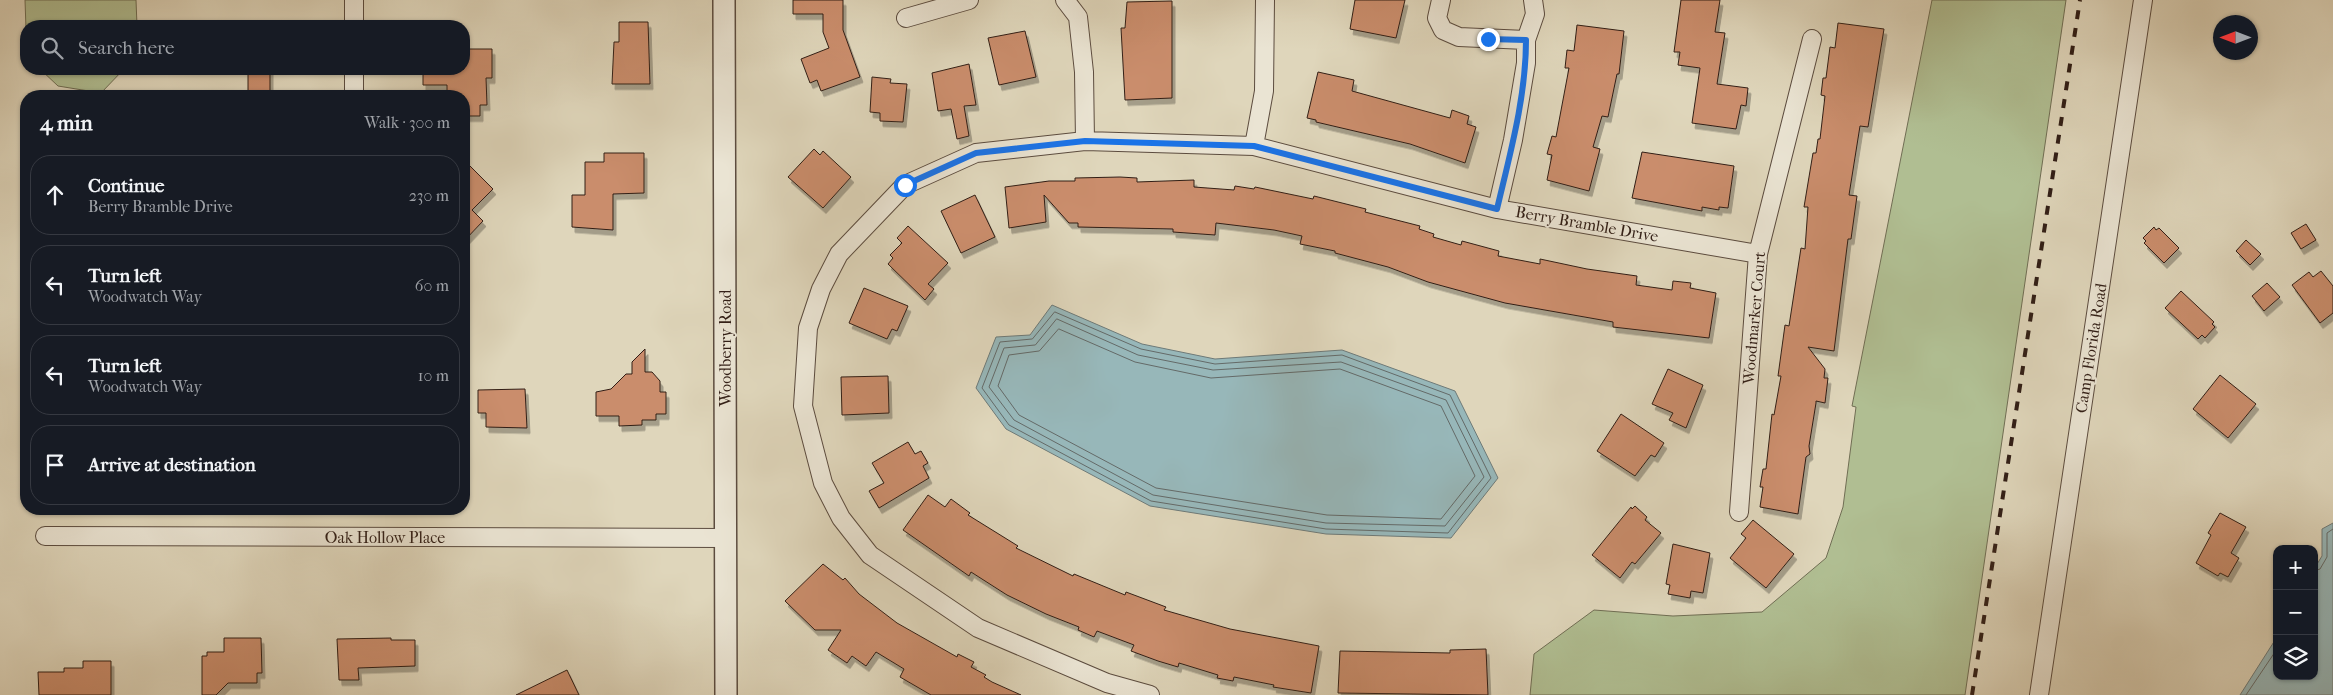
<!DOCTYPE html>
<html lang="en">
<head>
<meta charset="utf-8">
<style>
	:root { --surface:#171b24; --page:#20242c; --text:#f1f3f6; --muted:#9ea1a6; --line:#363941 }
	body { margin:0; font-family:"IM FELL French Canon",serif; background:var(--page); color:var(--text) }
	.controls { position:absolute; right:15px; bottom:15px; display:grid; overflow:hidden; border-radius:10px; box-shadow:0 1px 4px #0004 }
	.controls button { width:45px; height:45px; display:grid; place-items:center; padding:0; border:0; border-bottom:1px solid var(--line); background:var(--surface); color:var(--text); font:25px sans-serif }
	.compass { position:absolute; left:2213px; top:15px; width:45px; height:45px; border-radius:50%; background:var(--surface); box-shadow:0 1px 4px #0004; rotate:270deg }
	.stop { position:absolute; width:15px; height:15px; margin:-11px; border:4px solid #1a73e8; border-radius:50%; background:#fff }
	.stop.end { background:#1a73e8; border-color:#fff; box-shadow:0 1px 5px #0008 }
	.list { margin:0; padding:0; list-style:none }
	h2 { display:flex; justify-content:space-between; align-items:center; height:65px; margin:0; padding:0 20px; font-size:21px }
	h2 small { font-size:16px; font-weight:400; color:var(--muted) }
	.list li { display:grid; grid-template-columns:32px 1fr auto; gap:15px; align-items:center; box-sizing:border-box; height:80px; margin:0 10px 10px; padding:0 10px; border:1px solid var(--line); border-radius:20px }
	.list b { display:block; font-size:19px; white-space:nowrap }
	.list p { margin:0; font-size:16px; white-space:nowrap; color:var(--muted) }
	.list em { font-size:16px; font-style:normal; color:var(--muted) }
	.icon { flex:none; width:28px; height:28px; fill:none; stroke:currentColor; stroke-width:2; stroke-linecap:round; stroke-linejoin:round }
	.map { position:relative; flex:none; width:2333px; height:695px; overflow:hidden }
	.search { position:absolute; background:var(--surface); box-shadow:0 1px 4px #0004; left:20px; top:20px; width:450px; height:55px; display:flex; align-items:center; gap:12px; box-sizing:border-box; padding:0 18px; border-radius:20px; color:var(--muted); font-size:19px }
	.panel { position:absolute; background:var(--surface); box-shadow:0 1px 4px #0004; left:20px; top:90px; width:450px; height:425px; border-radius:20px }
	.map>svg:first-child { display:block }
	.green { fill:#b0be92; stroke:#706e54 }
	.water { fill:#97b7b9; stroke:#6e7a78 }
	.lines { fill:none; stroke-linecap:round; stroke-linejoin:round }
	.shore { stroke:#646a68; stroke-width:1 }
	.building { fill:#ca8d6c; stroke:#311e16; filter:url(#shadow) }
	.minor-casing { stroke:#5c4c3f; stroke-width:20 }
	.tertiary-casing { stroke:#5c4c3f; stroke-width:24 }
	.minor { stroke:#eae4d3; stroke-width:18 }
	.tertiary { stroke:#eae4d3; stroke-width:21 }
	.rail { stroke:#311e16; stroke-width:4; stroke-dasharray:9 9; stroke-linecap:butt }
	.route { stroke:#1a73e8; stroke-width:6 }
	.labels { text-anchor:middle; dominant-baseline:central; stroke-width:4; stroke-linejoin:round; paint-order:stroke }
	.street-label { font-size:16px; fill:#311e16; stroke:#eae4d3 }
</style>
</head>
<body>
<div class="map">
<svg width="2333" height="695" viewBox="0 0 2333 695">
	<defs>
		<filter id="shadow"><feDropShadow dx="3" dy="5.5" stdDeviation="0" flood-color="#0004"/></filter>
	</defs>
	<rect width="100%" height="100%" fill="#dfd6bb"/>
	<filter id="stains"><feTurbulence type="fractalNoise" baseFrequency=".004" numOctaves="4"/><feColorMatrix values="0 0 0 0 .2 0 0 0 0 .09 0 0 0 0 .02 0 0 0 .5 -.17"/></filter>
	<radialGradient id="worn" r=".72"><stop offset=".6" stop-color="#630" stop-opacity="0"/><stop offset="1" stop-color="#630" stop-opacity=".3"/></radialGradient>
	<path class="green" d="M136 0 137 26H26V29L25 0Z
		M1932 0H2066L1965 695H1530L1534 654 1594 610 1673 616 1762 612 1826 558 1843 507 1856 407 1852 406Z
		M40 69H124L101 93 58 86Z"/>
	<path class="water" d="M1052 305 1142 344 1215 359 1342 350 1455 391 1498 478 1451 538 1326 534 1150 506 1006 429 976 388 996 337 1030 335Z
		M2333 523V695H2240L2277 637V676H2314V569L2322 556V529Z"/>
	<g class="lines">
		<path class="shore" d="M1055 312 1141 349 1215 364 1342 355 1450 395 1491 478 1448 533 1326 529 1151 501 1009 425 982 388 1000 342 1032 339Z
			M1057 319 1138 355 1213 370 1341 362 1446 400 1484 477 1445 526 1326 523 1153 495 1014 420 989 387 1004 348 1035 345Z
			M1059 329 1135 362 1211 378 1340 369 1441 406 1475 476 1441 519 1327 515 1156 488 1019 415 998 386 1009 355 1039 351Z
			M2314 571 2320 569 2327 557V533L2333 529
			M2246 695 2277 649"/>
	</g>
	<path class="building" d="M793 0H843V30L860 77 821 91 817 80 810 83 801 59 829 48 823 32V14H793Z
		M1355 0H1405L1396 38 1350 29Z
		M1681 0H1720L1715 32 1725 33 1717 84 1748 88 1746 106 1741 105 1736 129 1692 123 1700 68 1678 65 1680 52H1674Z
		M1172 1V98L1125 100 1121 28H1125L1127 2Z
		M619 22H648L650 84H612L614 42H619Z
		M1838 23 1884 29 1868 127 1860 126 1849 195 1857 196 1851 239H1848L1834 351 1808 347 1825 369 1824 378H1828L1825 403 1816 401V403L1809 446 1810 454 1806 457 1798 514 1760 507 1763 487H1760L1763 469H1766L1772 414 1774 415 1781 376H1778L1785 325 1789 326 1801 248 1805 249 1808 207H1804L1813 153H1816L1818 139H1820L1825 96 1821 95 1823 78H1826L1830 47 1835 48Z
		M1577 25 1624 31 1619 74H1617L1608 117 1602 116 1593 147 1600 149 1589 191 1547 180 1552 155 1547 154 1552 136 1556 137 1569 68H1565L1567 50 1574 51Z
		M1025 31 1036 77 999 85 988 38Z
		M464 49H492V78H486L487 105H480V116H464V96H447V85H423V69H464Z
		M969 64 976 105 964 106 969 136 957 139 951 109 938 111 932 73Z
		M248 69H270V95H248Z
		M1318 72 1354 80 1352 91 1450 118 1452 110 1469 116 1467 124 1476 127 1465 163 1410 144 1316 122V120L1307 118Z
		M872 77 891 79 890 83 907 84 903 122 880 121V113L870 112Z
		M814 149 820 155 823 151 851 177 823 208 788 177Z
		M1642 152 1734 166 1728 208 1719 207V210L1702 207V211L1632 198Z
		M604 153H644V193L613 194V230L572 227V195H585V162H604Z
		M464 160 493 189 472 210 483 221 464 241Z
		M1120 177 1137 178V182L1194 180V187L1234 190 1235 186 1254 189 1255 187 1313 199 1314 196 1366 209 1365 212 1420 226 1419 229 1434 234 1433 237 1461 245 1462 241 1499 251 1498 256 1540 264V259L1587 269 1637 276 1636 285 1672 290 1673 281 1691 283 1690 288 1716 293 1709 338 1613 327V322L1505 303 1428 282 1388 267 1335 253V251L1300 244 1302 236 1274 230 1216 223 1215 235 1173 232V229L1078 227V223H1069L1044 195 1046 222 1009 228 1005 187 1049 181H1075V178Z
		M975 195 995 237 961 253 941 211Z
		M2306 224 2316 240 2301 249 2291 233Z
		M908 226 948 263 928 284 934 289 925 300 888 264 893 258 890 255 902 243 897 238Z
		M2154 227 2156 230 2159 228 2179 248 2164 263 2144 243 2146 241 2143 238Z
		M2246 240 2261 254 2250 265 2236 251Z
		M2321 271 2333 286V313L2320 323 2292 285 2309 272 2313 277Z
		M2267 283 2280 297 2264 311 2252 296Z
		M864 288 908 306 897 331 892 329 887 339 849 323Z
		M2181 291 2214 322 2212 324 2215 327 2205 338 2202 335 2198 339 2165 308Z
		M645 349V372H652L660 381V392H666V414H656V420H642V425L619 426V416H596V392L611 389 626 374H632V362Z
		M1668 369 1703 385 1686 428 1669 420 1673 413 1652 404Z
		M2220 375 2256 404 2228 438 2193 409Z
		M888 376 889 413 842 415 841 377Z
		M525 389 527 428 486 427V413H478V390Z
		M1621 414 1664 443 1655 457 1651 455 1635 476 1597 451Z
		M908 442 915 454 921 451 928 463 923 466 929 478 879 508 869 491 884 483 872 463Z
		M928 495 945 507 951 499 970 513 968 515 1018 546 1016 548 1073 576 1074 574 1125 595 1126 592 1166 607 1164 610 1230 629 1319 646 1311 693 1273 687 1274 685 1234 677 1233 681 1217 678 1218 675 1179 663 1178 667 1158 661 1131 651 1134 645 1097 631 1094 637 1078 630 1079 627 1046 614 1007 595 971 572 969 576 903 530Z
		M1635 506 1647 517 1645 520 1661 533 1635 564 1632 562 1620 578 1592 555 1631 507 1632 509Z
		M2220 513 2246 527 2231 553 2239 558 2228 577 2220 573 2218 576 2196 563 2211 535 2208 533Z
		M1753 520 1794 554 1766 588 1730 558 1746 538 1741 534Z
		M1673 544 1710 553 1703 593 1691 591 1690 598 1668 594 1670 585 1666 584Z
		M823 564 843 580 845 578 859 594 897 623 957 657 958 654 974 662 971 667 986 675 984 677 992 682 1021 695H931L900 677 904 669 876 652 866 666 852 656 847 663 828 650 841 630H815L785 601Z
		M224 638H261L262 673H257V683H228L216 695H202V656H207V652H224Z
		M391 638V640H415V666L358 668 359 680H339L337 639Z
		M1486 649 1488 695 1338 693 1340 651 1450 653V650Z
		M83 661H111V695H39L38 672H64V668H83Z
		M567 670 579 695H516Z"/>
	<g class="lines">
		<g class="minor-casing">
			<path id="minor" d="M354 0V26
				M1065 0 1078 17 1084 72 1085 141
				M1441 0 1437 18 1443 30 1459 37 1526 40
				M906 18 969 0
				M354 69V96
				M1254 146 1264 91 1265 0
				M1497 209 1513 140 1526 63V40L1535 14 1533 0
				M1739 512 1758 254 1812 39
				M45 536 726 538
				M1150 695 1107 683 978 628 870 555 841 518 823 483 803 406 808 328 821 289 839 254 905 185 976 153 1085 141 1254 146 1497 209 1758 254
				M2039 695 2143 0"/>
		</g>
		<g class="tertiary-casing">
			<path id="tertiary" d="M724 0 726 695"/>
		</g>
		<use href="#minor" class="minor"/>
		<use href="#tertiary" class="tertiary"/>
		<path class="rail" d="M1972 695 2080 0"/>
	</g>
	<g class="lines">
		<path class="route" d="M905 185 976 153 1085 141 1254 146 1497 209C1510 154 1526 97 1526 40L1488 39"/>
	</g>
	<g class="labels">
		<g class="street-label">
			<text transform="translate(1587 224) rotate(10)">Berry Bramble Drive</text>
			<text transform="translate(1754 318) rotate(-85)">Woodmarker Court</text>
			<text transform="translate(725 348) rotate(-90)">Woodberry Road</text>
			<text transform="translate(2091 348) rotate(-81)">Camp Florida Road</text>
			<text x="385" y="537">Oak Hollow Place</text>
		</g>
	</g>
	<rect width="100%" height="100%" filter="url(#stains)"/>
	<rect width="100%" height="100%" fill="url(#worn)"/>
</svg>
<div class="controls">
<button>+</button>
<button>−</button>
<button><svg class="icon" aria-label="layers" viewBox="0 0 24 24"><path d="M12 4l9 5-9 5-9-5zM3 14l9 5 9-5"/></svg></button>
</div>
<svg class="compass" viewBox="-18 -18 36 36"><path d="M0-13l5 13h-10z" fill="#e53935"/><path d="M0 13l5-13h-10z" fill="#9ea1a6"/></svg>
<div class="stop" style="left:905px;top:185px"></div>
<div class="stop end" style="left:1488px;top:39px"></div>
<div class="search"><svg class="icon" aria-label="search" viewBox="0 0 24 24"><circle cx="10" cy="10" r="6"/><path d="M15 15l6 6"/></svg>Search here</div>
<section class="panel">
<h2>4 min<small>Walk · 300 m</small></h2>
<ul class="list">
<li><svg class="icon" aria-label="ahead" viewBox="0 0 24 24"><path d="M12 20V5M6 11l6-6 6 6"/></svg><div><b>Continue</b><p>Berry Bramble Drive</p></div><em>230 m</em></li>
<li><svg class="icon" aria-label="left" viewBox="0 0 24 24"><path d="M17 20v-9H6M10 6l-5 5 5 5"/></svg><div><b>Turn left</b><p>Woodwatch Way</p></div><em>60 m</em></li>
<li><svg class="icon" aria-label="left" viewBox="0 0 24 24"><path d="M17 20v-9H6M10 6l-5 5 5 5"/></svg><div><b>Turn left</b><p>Woodwatch Way</p></div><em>10 m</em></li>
<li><svg class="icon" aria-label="arrive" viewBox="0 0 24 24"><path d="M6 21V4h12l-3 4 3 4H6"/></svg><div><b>Arrive at destination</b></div></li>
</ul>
</section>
</div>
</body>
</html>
